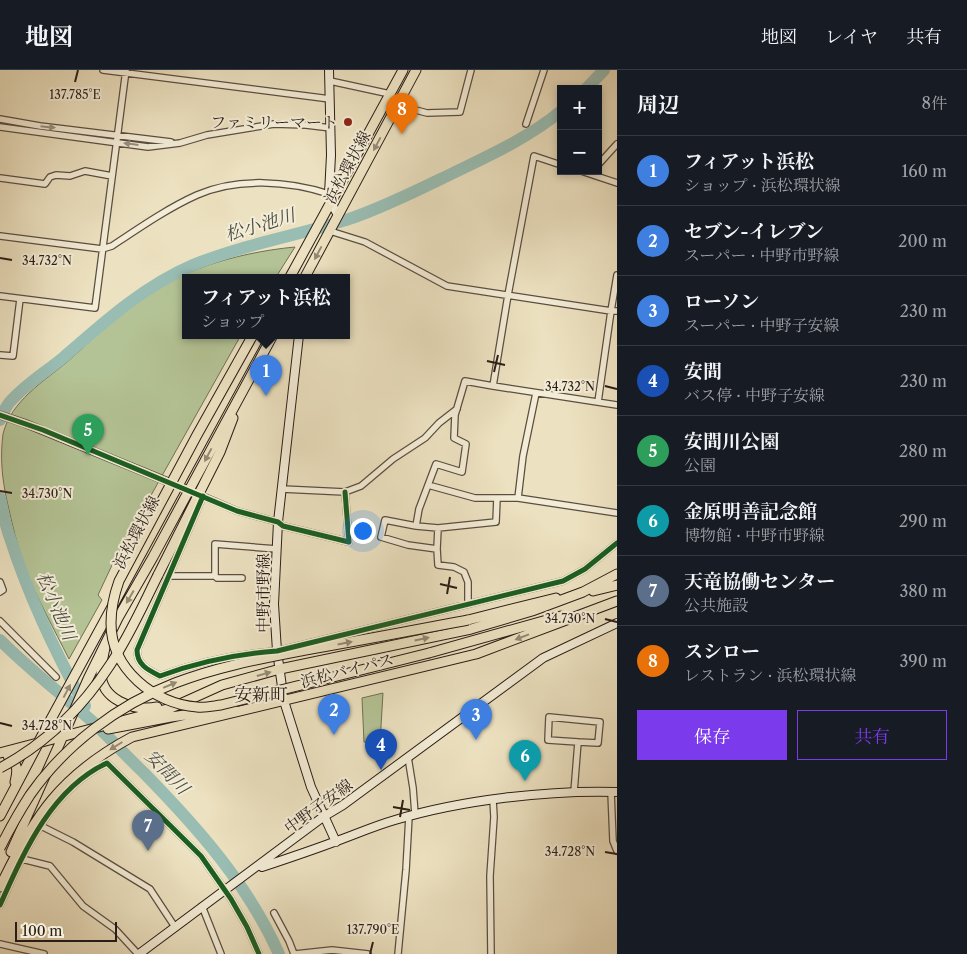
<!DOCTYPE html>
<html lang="ja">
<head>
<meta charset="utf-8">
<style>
	:root { --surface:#171b24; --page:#242831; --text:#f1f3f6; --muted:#9ea1a6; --line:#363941; --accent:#7c3aed }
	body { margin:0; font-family:"Libre Caslon Text","Noto Serif JP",serif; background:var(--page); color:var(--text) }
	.controls { position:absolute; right:15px; top:15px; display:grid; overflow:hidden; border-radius:0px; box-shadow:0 2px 8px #0003 }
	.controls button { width:45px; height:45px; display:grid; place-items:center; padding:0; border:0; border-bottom:1px solid var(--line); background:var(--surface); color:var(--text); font:25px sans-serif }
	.scale { position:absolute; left:15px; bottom:12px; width:102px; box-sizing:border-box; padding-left:5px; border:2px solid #2b1d17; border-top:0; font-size:14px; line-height:18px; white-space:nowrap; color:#2b1d17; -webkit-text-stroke:4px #f3ecd6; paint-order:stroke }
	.you { position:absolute; left:362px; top:460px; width:18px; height:18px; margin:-12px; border:4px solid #fff; border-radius:50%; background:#1a73e8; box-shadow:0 0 0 8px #1a73e833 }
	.badge { display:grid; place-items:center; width:32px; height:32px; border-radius:50%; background:var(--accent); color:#fff; font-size:16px; font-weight:700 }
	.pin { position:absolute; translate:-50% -41px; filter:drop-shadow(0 1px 2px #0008) }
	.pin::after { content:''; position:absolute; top:26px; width:18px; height:15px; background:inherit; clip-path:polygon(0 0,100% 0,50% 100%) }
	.popup { position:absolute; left:182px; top:204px; width:168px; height:65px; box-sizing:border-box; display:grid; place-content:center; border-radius:0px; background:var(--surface); filter:drop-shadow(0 1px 4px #0005); font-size:16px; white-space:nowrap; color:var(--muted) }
	.popup b { font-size:19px; color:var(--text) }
	.popup::after { content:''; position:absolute; left:50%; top:100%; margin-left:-10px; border:10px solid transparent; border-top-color:var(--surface) }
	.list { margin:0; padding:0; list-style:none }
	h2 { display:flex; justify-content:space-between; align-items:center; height:65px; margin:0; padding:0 20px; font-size:21px }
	h2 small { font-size:16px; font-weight:400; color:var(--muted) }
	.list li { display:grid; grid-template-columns:32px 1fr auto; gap:15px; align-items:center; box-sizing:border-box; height:70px; padding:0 20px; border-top:1px solid var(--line) }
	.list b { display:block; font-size:19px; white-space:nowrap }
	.list p { margin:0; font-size:16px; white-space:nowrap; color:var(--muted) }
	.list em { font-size:16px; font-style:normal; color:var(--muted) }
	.actions { display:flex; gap:10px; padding:15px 20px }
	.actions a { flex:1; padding:11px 0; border:1px solid var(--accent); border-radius:0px; text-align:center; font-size:18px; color:var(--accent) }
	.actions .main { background:var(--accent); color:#fff }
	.map { position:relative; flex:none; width:617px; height:884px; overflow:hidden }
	header { display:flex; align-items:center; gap:30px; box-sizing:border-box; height:70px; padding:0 25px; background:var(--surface); border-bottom:1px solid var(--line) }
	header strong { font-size:24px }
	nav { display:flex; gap:28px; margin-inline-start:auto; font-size:18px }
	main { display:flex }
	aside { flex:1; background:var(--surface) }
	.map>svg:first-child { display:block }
	.green { fill:#b4c395; stroke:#707056 }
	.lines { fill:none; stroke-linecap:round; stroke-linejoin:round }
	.river { stroke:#99bdb3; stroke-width:12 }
	.minor-casing { stroke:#5b4e41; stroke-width:8 }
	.tertiary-casing { stroke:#5b4e41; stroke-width:9 }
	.secondary-casing { stroke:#2b1d17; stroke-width:10 }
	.primary-casing { stroke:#2b1d17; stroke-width:11 }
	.trunk-casing { stroke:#2b1d17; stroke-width:11 }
	.minor { stroke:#f3ecd6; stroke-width:5.5 }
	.tertiary { stroke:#f3ecd6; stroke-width:7 }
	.secondary { stroke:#f3ecd6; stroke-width:8 }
	.primary { stroke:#ece1c0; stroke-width:9 }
	.trunk { stroke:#ece1c0; stroke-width:9 }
	.primary-bridge-casing { stroke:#2b1d17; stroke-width:11; stroke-linecap:butt }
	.trunk-bridge-casing { stroke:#2b1d17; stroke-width:11; stroke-linecap:butt }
	.primary-bridge { stroke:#ece1c0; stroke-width:9 }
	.trunk-bridge { stroke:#ece1c0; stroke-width:9 }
	.cycleway-casing { stroke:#f3ecd6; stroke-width:8 }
	.cycleway { stroke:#1b5e20; stroke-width:5 }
	.oneway { fill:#998f80 }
	.oneway2 { fill:#958974 }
	.ticks { fill:none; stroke:#2b1d17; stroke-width:2 }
	.poi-dot { fill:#8f2418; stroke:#f3ecd6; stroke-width:2 }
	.labels { text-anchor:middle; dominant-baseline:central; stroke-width:4; stroke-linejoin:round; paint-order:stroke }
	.poi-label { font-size:16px; fill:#2b1d17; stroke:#f3ecd6; text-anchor:end }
	.street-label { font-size:16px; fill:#2b1d17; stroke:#f3ecd6 }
	.water-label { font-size:18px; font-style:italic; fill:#4c4d46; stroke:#f3ecd6 }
	.neighbourhood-label { font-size:18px; fill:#2b1d17; stroke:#f3ecd6 }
	.ticks-label { font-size:12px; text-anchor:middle; fill:#2b1d17; stroke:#f3ecd6; stroke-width:4; stroke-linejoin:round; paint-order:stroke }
</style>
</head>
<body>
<header>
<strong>地図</strong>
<nav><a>地図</a><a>レイヤ</a><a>共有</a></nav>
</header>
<main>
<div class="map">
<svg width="617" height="884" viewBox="0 0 617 884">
	<rect width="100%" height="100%" fill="#ece1c0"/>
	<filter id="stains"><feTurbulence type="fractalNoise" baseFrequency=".004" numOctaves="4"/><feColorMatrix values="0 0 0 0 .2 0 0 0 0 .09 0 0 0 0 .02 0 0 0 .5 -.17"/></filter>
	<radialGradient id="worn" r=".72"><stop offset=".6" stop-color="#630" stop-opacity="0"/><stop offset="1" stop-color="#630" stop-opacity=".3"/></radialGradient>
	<path class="green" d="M295 177 276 207H186V265H241L113 493 98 525 102 530 69 589C54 559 37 529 25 497 17 476 12 453 7 431 2 408 0 388 3 364 11 331 43 312 67 292 86 276 104 257 123 241 172 202 233 183 295 177Z
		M383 623 380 673 364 672 362 628Z"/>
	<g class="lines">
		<path class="river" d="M586 19 604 0
			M0 350C3 344 5 338 9 333 24 315 46 302 64 287 104 252 144 216 193 195 242 175 295 166 346 150 380 139 411 123 443 108 483 88 526 70 561 41
			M0 428C3 441 5 455 10 468 29 527 55 582 85 636
			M0 570C30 600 63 625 94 653 111 669 126 686 143 702 196 756 248 814 279 884"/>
		<g class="minor-casing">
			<path id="minor" d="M103 0 330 29
				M330 11 390 24
				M397 35 427 43 460 42 471 0
				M0 49 40 56 171 72
				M526 54 544 0
				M0 57 148 77 180 73 207 65 274 54 306 55 331 58
				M561 95 534 86 508 225 493 316 617 335
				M598 95 617 74
				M581 101 617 113
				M0 108 45 114 50 107 56 105 70 106 85 101 112 106
				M330 161 365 172 447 216 611 241 598 332
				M0 166 102 179 112 176C139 158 168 138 197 125 237 107 289 111 329 124
				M617 205 611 241H617
				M0 226 95 238 126 0
				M0 285 13 286 20 229
				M428 415 475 428H497
				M282 419 345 422 361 416 393 389 425 368 439 353 457 339
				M200 425 237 441 278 452 283 456 349 472 345 422
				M203 426 137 580C137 595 148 600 160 606 198 592 237 584 277 581L563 511 585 499 617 473
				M518 428 617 443
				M416 456 419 439 436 394 462 402 466 374 454 368 455 345 465 311 493 316
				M437 479 438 458
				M169 506H215V474L277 479
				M215 506 217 508H242
				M0 512 3 520 0 522
				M468 534V512L464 502 454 497 438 495 437 479 408 475 381 467 385 450 416 456 438 458 496 452 497 428H518L523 386 536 323
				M0 551 56 607
				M408 687 413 718 415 744
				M574 722 578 672 598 673 600 652 549 647 548 670 578 672
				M611 722 613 771 617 781
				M41 756 73 772 150 819 175 857
				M22 789 50 796 83 836 115 859 138 884
				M0 835C24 782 51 719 107 693L201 786 231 829 247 857 259 884
				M202 836 221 884
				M274 843 289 871 294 884
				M0 874 44 884
				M295 884 332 880 368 884
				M398 884 406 800 409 746
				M491 884 490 806 494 747 493 730"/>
		</g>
		<g class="tertiary-casing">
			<path id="tertiary" d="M0 345 24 353 198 424"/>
		</g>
		<g class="secondary-casing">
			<path id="secondary" d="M329 0 331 85 329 124 331 133 338 145
				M299 265 278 452 274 534 277 581 284 631 311 717 336 772
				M262 797C286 789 310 781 334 772 354 765 374 756 395 750 461 730 548 720 617 722
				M139 884 323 747 343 735 543 588 617 553"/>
		</g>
		<g class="primary-casing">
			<path id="primary" d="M290 207 403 0
				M305 207 416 0
				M158 505 220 382 233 348
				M63 666 88 609 118 548 153 487 273 265
				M38 673 260 265"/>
		</g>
		<g class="trunk-casing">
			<path id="trunk" d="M593 521 617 515
				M468 550 556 528
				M106 573C104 582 102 592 101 601 100 630 133 641 157 637
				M429 583 561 546
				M108 659 171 647 233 638
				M0 683 171 638 222 615 280 599 471 559 532 541 583 522 617 504
				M8 686C18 694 18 700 15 712
				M0 746 38 674
				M11 782 63 666
				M0 817C34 746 61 705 132 667L476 584 617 531"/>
		</g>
		<use href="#minor" class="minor"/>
		<use href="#tertiary" class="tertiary"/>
		<use href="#secondary" class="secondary"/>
		<use href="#primary" class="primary"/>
		<use href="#trunk" class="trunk"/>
		<g class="primary-bridge-casing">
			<path id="primary-bridge" d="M0 698C45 674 82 638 110 595 129 567 143 535 158 505"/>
		</g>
		<g class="trunk-bridge-casing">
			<path id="trunk-bridge" d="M253 265 197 365 119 511C114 525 111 538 111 553 111 599 154 634 197 637 205 638 213 636 221 635L429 583
				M0 778C9 760 19 742 30 725 65 675 118 635 175 613 219 596 265 588 311 579 363 570 415 560 468 550"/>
		</g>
		<use href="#primary-bridge" class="primary-bridge"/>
		<use href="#trunk-bridge" class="trunk-bridge"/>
		<g class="cycleway-casing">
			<path id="cycleway" d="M0 345 43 360 237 441 278 452 283 456 349 472 345 422
				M203 426 137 580C137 595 148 600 160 606 198 592 237 584 277 581L563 511 585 499 617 473
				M0 835C24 782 51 719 107 693L201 786 231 829 247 857 259 884"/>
		</g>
		<use href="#cycleway" class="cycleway"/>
	</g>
	<defs><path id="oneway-solid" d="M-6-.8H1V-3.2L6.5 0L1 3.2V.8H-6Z" transform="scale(1.25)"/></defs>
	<g class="oneway">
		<use href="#oneway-solid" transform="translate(48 57) rotate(6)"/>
		<use href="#oneway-solid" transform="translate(131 74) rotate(-173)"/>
	</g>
	<g class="oneway2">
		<use href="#oneway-solid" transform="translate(377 74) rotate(118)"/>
		<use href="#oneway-solid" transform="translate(318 183) rotate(118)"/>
		<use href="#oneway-solid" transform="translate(208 385) rotate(118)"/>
		<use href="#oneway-solid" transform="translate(130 527) rotate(120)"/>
		<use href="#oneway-solid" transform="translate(522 567) rotate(159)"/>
		<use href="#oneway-solid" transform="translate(422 569) rotate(-12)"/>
		<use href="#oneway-solid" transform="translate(345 573) rotate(-11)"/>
		<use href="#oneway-solid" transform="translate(264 604) rotate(-16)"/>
		<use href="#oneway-solid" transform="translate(170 615) rotate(-23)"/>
		<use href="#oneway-solid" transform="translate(67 621) rotate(-62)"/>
		<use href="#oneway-solid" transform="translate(116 676) rotate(148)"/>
	</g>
	<path class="ticks" d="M75 12 78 0M0 188 12 190M487 291 505 295M494 302 498 285M605 316 617 319M0 421 12 423M440 514 457 518M447 524 450 507M605 549 617 552M0 653 12 656M393 737 410 740M400 747 403 730M605 782 617 784M370 884 373 872"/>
	<circle class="poi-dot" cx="348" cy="52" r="5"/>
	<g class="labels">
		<g class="poi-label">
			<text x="338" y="52">ファミリーマート</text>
		</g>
		<g class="street-label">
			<text transform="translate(347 97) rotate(-62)">浜松環状線</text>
			<text transform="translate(136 462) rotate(-62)">浜松環状線</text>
			<text transform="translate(263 523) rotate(-90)">中野市野線</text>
			<text transform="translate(347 600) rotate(-14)">浜松バイパス</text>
			<text transform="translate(318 736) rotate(-36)">中野子安線</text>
		</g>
		<g class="water-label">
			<text transform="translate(260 155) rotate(-17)">松小池川</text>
			<text transform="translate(56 536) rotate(67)">松小池川</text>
			<text transform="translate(167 702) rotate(46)">安間川</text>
		</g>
		<g class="neighbourhood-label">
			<text x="261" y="625">安新町</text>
		</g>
	</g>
	<g class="ticks-label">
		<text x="75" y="29">137.785°E</text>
		<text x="47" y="195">34.732°N</text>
		<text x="570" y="321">34.732°N</text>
		<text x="47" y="428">34.730°N</text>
		<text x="570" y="553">34.730°N</text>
		<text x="47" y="660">34.728°N</text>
		<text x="570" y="786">34.728°N</text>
		<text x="373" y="864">137.790°E</text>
	</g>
	<rect width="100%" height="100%" filter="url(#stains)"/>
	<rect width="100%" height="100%" fill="url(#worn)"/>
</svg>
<div class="controls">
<button>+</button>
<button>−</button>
</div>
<div class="scale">100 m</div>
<div class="you"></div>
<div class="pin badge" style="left:266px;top:326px;background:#3f7fe0">1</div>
<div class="popup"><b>フィアット浜松</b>ショップ</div>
<div class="pin badge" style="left:334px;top:665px;background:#3f7fe0">2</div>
<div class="pin badge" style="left:476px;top:670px;background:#3f7fe0">3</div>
<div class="pin badge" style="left:381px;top:700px;background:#1a4fb4">4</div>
<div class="pin badge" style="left:88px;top:385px;background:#2e9e5b">5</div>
<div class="pin badge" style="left:525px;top:711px;background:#0f9aa8">6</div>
<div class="pin badge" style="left:148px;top:781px;background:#5c6f8a">7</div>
<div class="pin badge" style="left:402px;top:64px;background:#e8710a">8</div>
</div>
<aside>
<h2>周辺<small>8件</small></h2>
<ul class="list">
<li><span class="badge" style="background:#3f7fe0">1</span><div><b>フィアット浜松</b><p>ショップ · 浜松環状線</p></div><em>160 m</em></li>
<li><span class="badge" style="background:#3f7fe0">2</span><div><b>セブン-イレブン</b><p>スーパー · 中野市野線</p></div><em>200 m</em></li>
<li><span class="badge" style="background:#3f7fe0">3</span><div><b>ローソン</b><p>スーパー · 中野子安線</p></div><em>230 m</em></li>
<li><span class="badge" style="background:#1a4fb4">4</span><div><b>安間</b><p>バス停 · 中野子安線</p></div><em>230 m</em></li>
<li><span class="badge" style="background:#2e9e5b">5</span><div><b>安間川公園</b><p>公園</p></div><em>280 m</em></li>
<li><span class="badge" style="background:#0f9aa8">6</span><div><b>金原明善記念館</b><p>博物館 · 中野市野線</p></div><em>290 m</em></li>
<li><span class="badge" style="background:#5c6f8a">7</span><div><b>天竜協働センター</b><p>公共施設</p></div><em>380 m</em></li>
<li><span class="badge" style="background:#e8710a">8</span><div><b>スシロー</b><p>レストラン · 浜松環状線</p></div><em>390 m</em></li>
</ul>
<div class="actions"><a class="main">保存</a><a>共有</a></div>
</aside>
</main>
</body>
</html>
